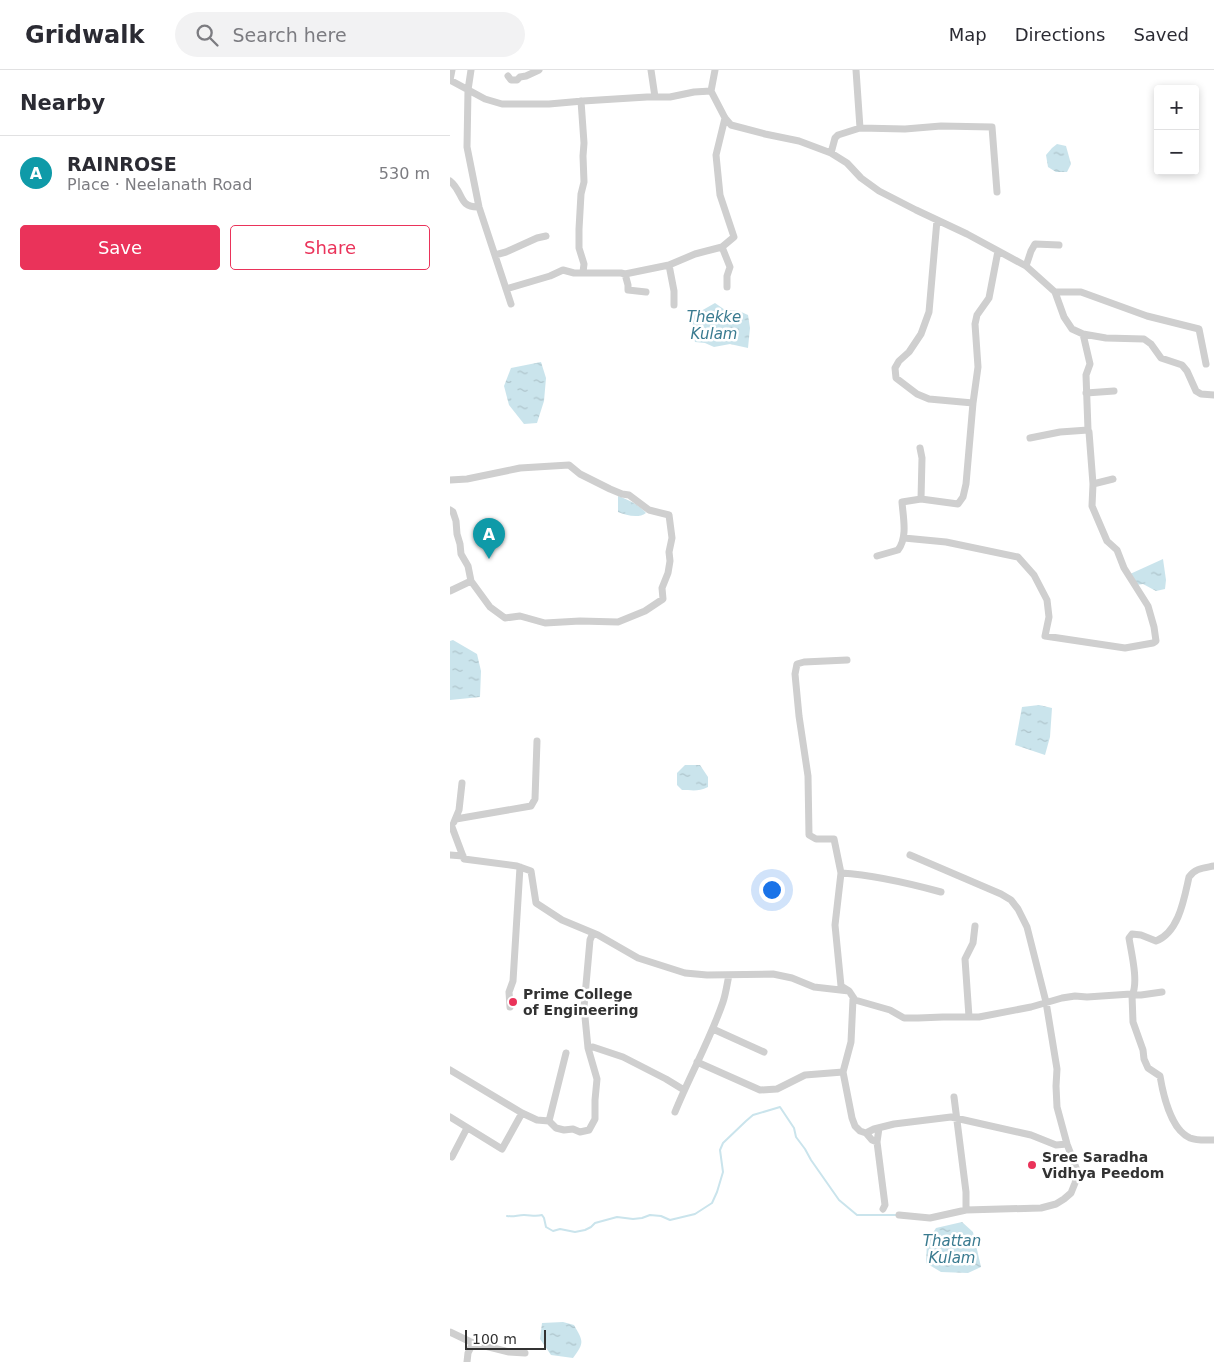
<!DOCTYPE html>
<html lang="en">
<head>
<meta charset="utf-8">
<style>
	:root { --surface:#fff; --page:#f2f2f3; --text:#2b2b33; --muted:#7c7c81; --line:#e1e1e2; --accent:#ea335a }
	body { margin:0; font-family:"DejaVu Sans",sans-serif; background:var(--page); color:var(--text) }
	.controls { position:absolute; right:15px; top:15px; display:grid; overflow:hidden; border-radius:5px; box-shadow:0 2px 8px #0003 }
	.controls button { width:45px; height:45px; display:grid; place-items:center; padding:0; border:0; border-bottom:1px solid var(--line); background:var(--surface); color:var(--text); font:25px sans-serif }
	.scale { position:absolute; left:15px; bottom:12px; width:81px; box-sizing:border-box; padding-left:5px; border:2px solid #323232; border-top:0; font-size:14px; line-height:18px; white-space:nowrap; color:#323232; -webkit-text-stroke:4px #fff; paint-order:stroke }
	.you { position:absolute; left:321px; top:819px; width:18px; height:18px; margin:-12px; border:4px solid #fff; border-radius:50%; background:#1a73e8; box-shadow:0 0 0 8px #1a73e833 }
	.badge { display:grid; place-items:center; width:32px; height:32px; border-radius:50%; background:var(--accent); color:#fff; font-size:16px; font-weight:700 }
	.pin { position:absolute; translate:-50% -41px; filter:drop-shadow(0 1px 2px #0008) }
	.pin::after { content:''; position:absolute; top:26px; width:18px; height:15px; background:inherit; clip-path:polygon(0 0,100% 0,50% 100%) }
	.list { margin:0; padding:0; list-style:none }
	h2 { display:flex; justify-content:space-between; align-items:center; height:65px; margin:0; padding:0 20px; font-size:21px }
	h2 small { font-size:16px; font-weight:400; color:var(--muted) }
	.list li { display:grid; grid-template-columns:32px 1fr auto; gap:15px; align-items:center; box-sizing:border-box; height:75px; padding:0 20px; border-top:1px solid var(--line) }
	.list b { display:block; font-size:19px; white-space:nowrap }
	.list p { margin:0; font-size:16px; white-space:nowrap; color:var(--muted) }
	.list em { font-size:16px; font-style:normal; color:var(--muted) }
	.actions { display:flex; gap:10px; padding:15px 20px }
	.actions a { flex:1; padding:11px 0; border:1px solid var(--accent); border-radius:5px; text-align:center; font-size:18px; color:var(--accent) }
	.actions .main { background:var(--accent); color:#fff }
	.icon { flex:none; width:28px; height:28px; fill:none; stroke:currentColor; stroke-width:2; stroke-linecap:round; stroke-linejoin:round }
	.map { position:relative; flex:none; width:764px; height:1292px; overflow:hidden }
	header { display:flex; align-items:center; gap:30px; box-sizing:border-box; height:70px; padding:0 25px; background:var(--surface); border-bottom:1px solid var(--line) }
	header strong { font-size:24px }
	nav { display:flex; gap:28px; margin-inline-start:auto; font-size:18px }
	.search { width:350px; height:45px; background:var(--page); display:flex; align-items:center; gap:12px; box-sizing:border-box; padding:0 18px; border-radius:28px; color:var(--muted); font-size:19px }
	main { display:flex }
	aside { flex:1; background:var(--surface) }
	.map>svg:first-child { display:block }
	.water { fill:url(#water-ripples) }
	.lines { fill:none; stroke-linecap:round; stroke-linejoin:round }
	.stream { stroke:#cae4ec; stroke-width:2 }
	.minor { stroke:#cfcfcf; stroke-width:7 }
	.poi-dot { fill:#ea335a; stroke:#fff; stroke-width:2 }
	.labels { text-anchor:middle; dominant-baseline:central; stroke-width:5; stroke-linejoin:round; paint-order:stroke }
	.poi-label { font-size:14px; font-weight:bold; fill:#323232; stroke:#fff; text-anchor:start }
	.water-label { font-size:15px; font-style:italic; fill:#3a7b90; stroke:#fff }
</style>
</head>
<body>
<header>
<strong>Gridwalk</strong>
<div class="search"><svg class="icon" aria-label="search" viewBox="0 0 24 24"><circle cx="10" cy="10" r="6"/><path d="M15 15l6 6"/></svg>Search here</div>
<nav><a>Map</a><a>Directions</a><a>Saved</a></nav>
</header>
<main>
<aside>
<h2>Nearby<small></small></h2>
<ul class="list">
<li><span class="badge" style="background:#0f9aa8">A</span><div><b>RAINROSE</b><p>Place · Neelanath Road</p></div><em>530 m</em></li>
</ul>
<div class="actions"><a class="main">Save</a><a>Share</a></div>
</aside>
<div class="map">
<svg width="764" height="1292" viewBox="0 0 764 1292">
	<defs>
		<pattern id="water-ripples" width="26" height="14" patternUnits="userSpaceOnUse" patternTransform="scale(1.25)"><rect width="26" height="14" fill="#cae4ec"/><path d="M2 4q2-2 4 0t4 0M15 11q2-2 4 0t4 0" fill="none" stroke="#aec4cb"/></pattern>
	</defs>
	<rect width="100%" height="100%" fill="#fff"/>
	<path class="water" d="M607 74 616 76 621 94 617 102H606L598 97 596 85 602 78Z
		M265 233 275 240 289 241 298 245 300 258 298 278 280 274 264 277 255 273 245 272 242 258 244 245Z
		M91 292 96 308 94 331 87 353 74 354 59 335 54 316 61 298Z
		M168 426C179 430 188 434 196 443 188 449 176 445 168 442Z
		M713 489 716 510 715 519 706 521 693 514 686 515 680 504Z
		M3 570 27 584 31 601 30 627 0 630V571Z
		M589 635 602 638 600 667 595 685 565 675 572 637Z
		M235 695H250L258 707V717C248 722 242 720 232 720L227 715V703Z
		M512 1152 523 1162 531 1197 518 1203 491 1202 476 1193 477 1172 486 1158Z
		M113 1252 124 1255C133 1271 135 1272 123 1288L101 1285 90 1269 92 1253Z"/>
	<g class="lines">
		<path class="stream" d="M57 1146C65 1147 67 1145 74 1145 81 1145 85 1147 92 1145L94 1148 96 1157 103 1161 110 1159 125 1162 135 1160 141 1157 145 1153 167 1147 183 1149 192 1148 200 1145 211 1146 220 1150 245 1144 262 1133 267 1122 273 1102 270 1080 273 1073 296 1051 303 1045 330 1037 344 1058 346 1067 355 1079 361 1090 389 1130 407 1145H446"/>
		<path class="minor" d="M21 0 18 20 17 77 29 137 61 234
			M201 0 205 27
			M406 0 410 58
			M58 6 61 10H67L70 7 76 6 89 0
			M0 10 35 29 52 34H99L133 31 197 27H220L244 22 261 21 275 48 281 55 315 64 349 71 381 83 397 93 411 108 429 121 466 140 517 164 576 196 605 222 614 247 622 259 633 264 656 268 694 269 701 274 711 288 732 295 737 301 746 321 751 324 764 325
			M0 10 2 0
			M261 21 265 0
			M131 31 134 73 133 86 134 112 131 124 129 159V178L134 194 133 202
			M381 83 385 68 388 65 410 58 455 59 491 56 542 57 547 122
			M0 111C14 122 8 138 29 137
			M487 150 479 242 471 264 459 282 449 291 445 298 446 308 467 324 479 329 523 333
			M272 177 280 197 277 206V217
			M45 185 56 182 87 168 96 166
			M219 195 224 221V235
			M576 196 581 181 585 174 609 175
			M175 204 219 195 245 184 272 177 284 167 270 125 266 85 275 48
			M56 219 100 206 113 200 124 203H171L175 204 178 215V220L196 222
			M605 222H631L697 246 749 259 756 294
			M636 323 664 321
			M580 368 610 362 638 360 636 305 640 294 633 264
			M470 378 472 388 471 429
			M0 410 17 409 70 398 119 395 130 404 160 419 172 424 179 425 199 440 219 445 222 468 219 482 220 491 218 503 212 518 213 529 195 541 168 552 130 551 95 553 70 546 55 548 40 537 21 511 18 496 11 484 10 474 7 464 6 451 3 442 0 440
			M643 414 663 409
			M454 468 496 472 568 487 584 505 597 530 599 547 595 566 675 578 703 573 706 571 704 557 698 536 674 498 667 480 657 471 642 436 643 414 639 362
			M427 486 448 480C458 467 453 447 452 432L471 429 508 434 513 427 516 414 523 333 528 297 525 254 527 245 539 228 548 181
			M0 521 21 511
			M397 590 354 592 347 594 345 604 349 646 358 706 359 765 366 769H384L391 803 385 855 391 916 399 921
			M6 749 81 736 85 729 87 671
			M4 752 9 740 12 713
			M0 756 2 757 14 789 67 796 81 801 86 833 112 850 148 865 188 888 235 903 257 905 323 904 342 908 364 917 399 921 405 930 440 940 454 948H468L493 947H529L581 937 612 928 625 926 637 927 681 924 682 925 683 952 693 980 694 989 698 998 710 1006C713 1024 721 1060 740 1068 748 1071 756 1070 764 1070
			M0 785 13 786
			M391 803C425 805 458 813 491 822
			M712 922 691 925H682C689 913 681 881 679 868L682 864 691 865 706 871C729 862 734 829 739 807 745 798 754 798 764 796
			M404 930 403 929 401 972 393 1002 402 1048 405 1056 410 1061 416 1063 422 1070 427 1072
			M60 937 59 922 63 911 70 797
			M519 947 515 889 523 873 525 856
			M263 959 314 982
			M138 978 143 977 173 987 216 1009 234 1020
			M247 992 310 1020 327 1019 355 1005 393 1002
			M0 1000 72 1043 52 1079 0 1047
			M504 1027 516 1122V1140
			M225 1042C240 1005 260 970 273 932 276 923 277 914 279 905
			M72 1043 87 1050 99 1051 116 983
			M99 1051 106 1058 114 1060 123 1059 130 1062 139 1060 145 1049V1030L147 1009 138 978 134 937 140 870 143 863
			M429 1058 427 1072 435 1135 433 1139
			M416 1063 424 1059 444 1054 501 1047 581 1065 606 1075 617 1074
			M2 1087 17 1058
			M449 1145 480 1148 516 1140 591 1138 606 1134 614 1129 621 1123 625 1113 628 1103 617 1074 607 1037 606 1016 607 999 596 932 577 857 568 839 561 830 551 824 460 785
			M0 1262 23 1273 18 1283 17 1292
			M23 1273 59 1282 75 1283"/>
	</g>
	<g class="poi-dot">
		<circle cx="63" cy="932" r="5"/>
		<circle cx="582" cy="1095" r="5"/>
	</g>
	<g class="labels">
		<g class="poi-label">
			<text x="73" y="924">Prime College<tspan x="73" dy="16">of Engineering</tspan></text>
			<text x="592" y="1087">Sree Saradha<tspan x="592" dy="16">Vidhya Peedom</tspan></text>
		</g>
		<g class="water-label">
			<text x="264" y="247">Thekke<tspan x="264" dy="17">Kulam</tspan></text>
			<text x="502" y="1171">Thattan<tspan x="502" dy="17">Kulam</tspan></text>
		</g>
	</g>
</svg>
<div class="controls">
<button>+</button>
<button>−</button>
</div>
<div class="scale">100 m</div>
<div class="you"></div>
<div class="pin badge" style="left:39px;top:489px;background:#0f9aa8">A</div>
</div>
</main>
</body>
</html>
